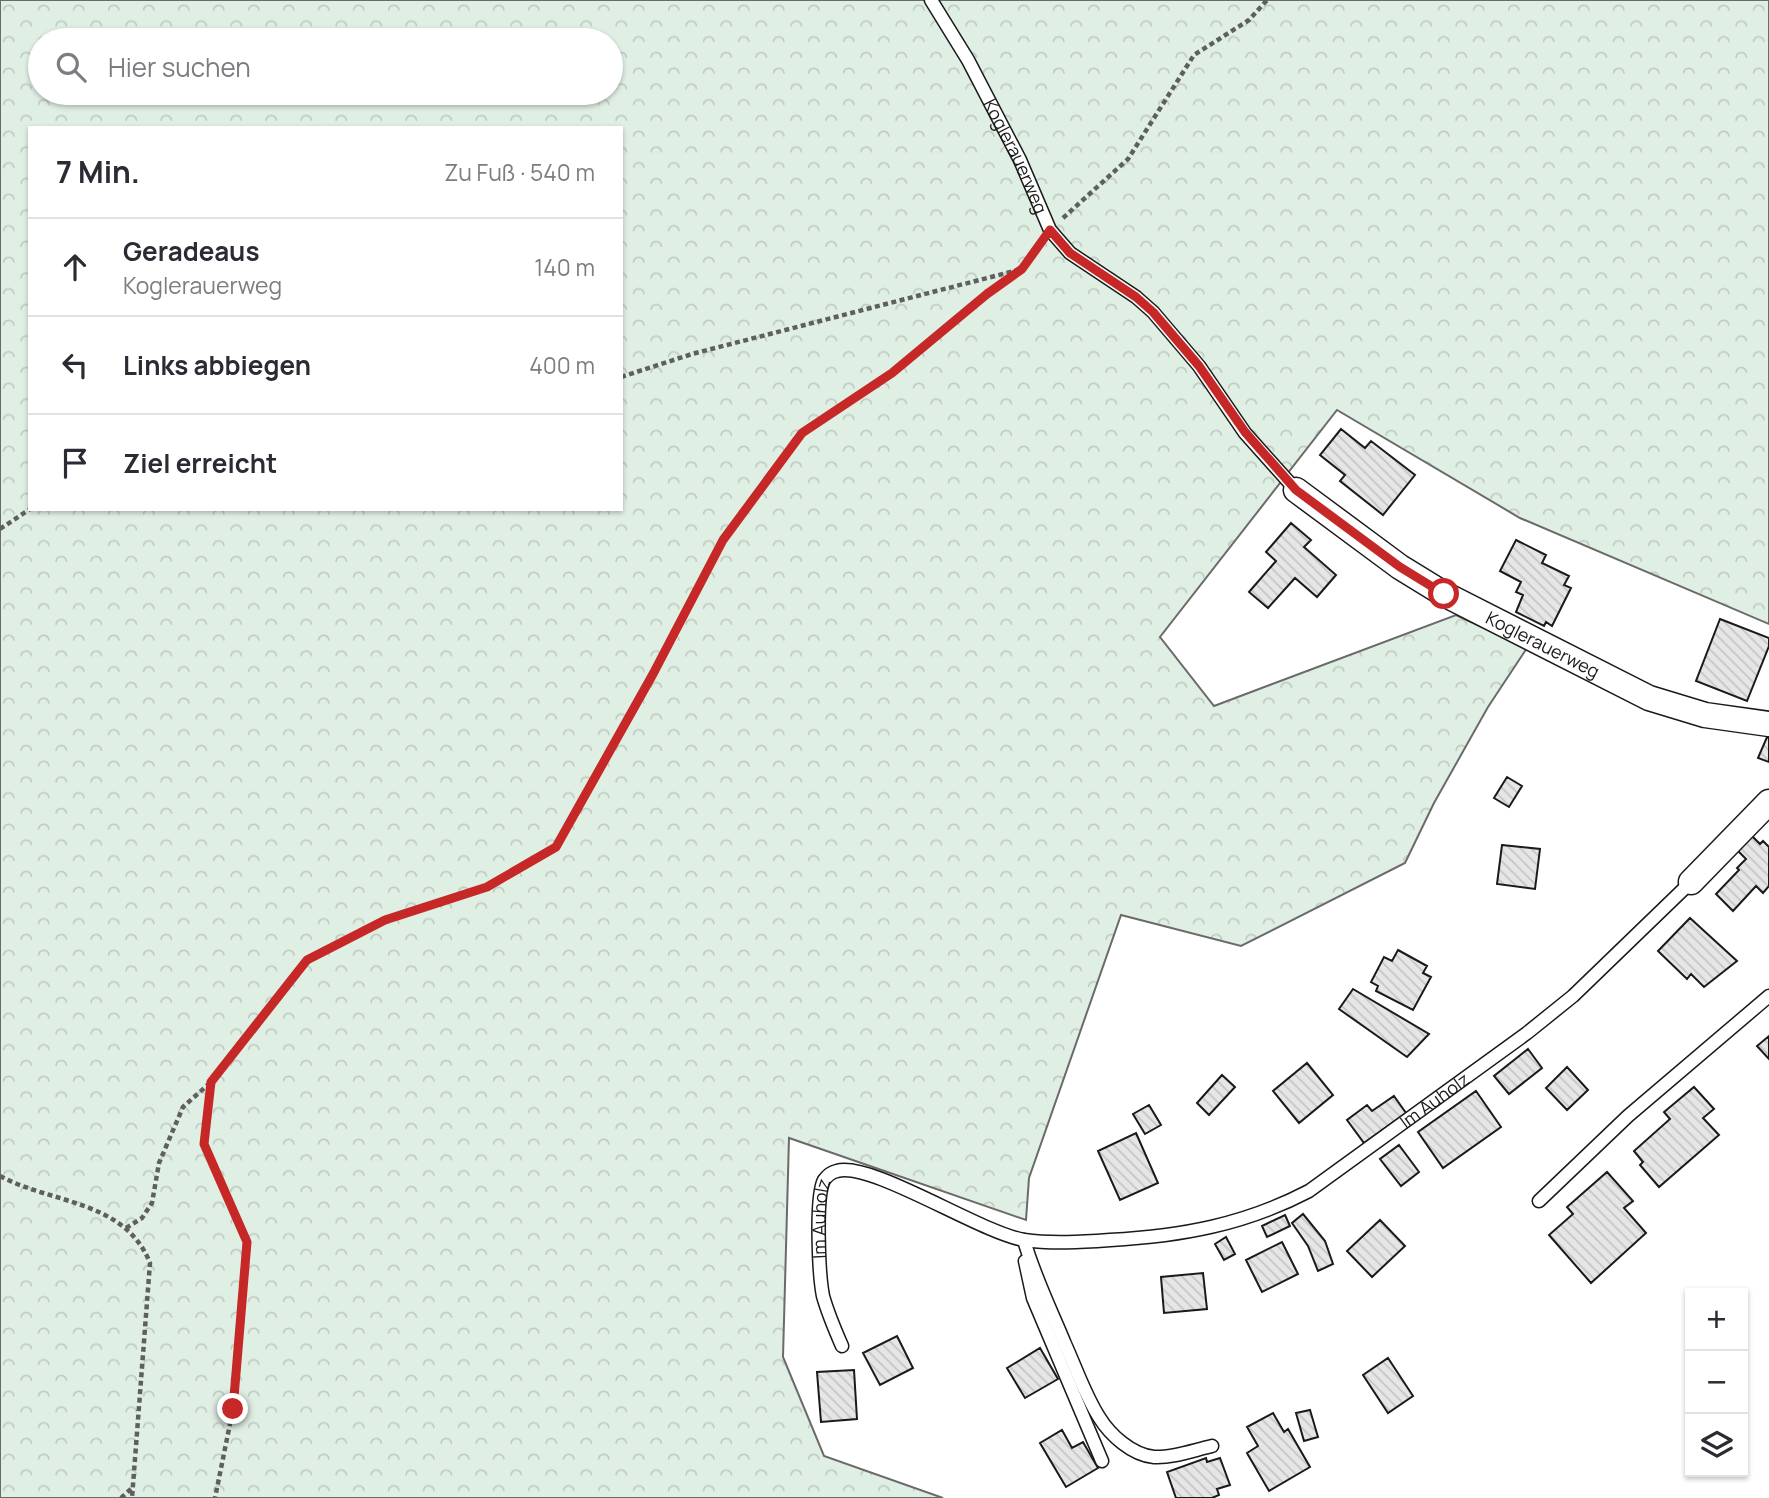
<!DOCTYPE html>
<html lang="de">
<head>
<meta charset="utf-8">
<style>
	:root { --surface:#fff; --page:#f2f2f3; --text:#2b2b33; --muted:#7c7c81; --line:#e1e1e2 }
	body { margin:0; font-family:Manrope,sans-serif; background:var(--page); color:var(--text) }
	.controls { position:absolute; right:21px; bottom:21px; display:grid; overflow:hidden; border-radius:0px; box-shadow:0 2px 5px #0004 }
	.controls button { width:63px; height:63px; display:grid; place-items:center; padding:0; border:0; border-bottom:2px solid var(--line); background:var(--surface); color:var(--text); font:35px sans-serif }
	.stop { position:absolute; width:21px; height:21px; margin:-16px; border:5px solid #c62828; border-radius:50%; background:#fff }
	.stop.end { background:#c62828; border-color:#fff; box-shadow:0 2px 7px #0008 }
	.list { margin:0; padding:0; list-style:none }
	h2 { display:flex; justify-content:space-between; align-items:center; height:91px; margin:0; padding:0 28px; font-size:30px }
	h2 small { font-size:23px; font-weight:400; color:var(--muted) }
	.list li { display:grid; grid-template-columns:46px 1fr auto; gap:21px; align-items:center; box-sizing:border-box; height:98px; padding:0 28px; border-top:2px solid var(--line) }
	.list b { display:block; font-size:26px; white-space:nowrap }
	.list p { margin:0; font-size:23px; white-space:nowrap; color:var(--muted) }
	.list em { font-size:23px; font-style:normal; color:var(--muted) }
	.icon { flex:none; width:38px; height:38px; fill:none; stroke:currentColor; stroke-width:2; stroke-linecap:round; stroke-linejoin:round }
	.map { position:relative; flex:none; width:1769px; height:1498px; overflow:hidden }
	.search { position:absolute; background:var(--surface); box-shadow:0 2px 5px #0004; left:28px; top:28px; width:595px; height:77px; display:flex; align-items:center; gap:18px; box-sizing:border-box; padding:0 24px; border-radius:38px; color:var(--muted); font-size:26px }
	.panel { position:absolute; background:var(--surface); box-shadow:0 2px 5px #0004; left:28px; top:126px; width:595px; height:385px; border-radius:0px }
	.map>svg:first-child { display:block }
	.forest { fill:url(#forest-crowns); stroke:#6a6a6a; stroke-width:2; fill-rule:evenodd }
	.building { fill:url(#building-back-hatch); stroke:#1a1a1a; stroke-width:2 }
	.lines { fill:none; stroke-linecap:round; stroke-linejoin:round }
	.service-casing { stroke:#1a1a1a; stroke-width:15 }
	.minor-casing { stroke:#1a1a1a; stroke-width:27 }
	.path { stroke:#5f5f5f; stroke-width:4.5; stroke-dasharray:5 3.5; stroke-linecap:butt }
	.service { stroke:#fff; stroke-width:12 }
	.minor { stroke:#fff; stroke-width:24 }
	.route { stroke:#c62828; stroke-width:9 }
	.labels { text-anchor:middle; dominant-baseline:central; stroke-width:5; stroke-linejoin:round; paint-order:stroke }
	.street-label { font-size:18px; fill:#1a1a1a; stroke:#fff }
</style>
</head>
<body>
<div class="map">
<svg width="1769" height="1498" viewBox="0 0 1769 1498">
	<defs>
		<pattern id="forest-crowns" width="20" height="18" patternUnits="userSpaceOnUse" patternTransform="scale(1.75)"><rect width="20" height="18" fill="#e0efe3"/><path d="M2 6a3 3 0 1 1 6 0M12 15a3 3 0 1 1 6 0" fill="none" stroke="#c0ccc2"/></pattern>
		<pattern id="building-back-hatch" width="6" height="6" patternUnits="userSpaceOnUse" patternTransform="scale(1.75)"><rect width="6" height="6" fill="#e6e6e6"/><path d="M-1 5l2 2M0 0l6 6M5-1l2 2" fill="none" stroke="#c5c5c5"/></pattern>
	</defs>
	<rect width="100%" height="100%" fill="#fff"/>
	<path class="forest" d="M0 0H1769V624L1520 518 1337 410 1160 637 1214 706 1456 615 1527 648 1488 707 1434 803 1405 863 1241 946 1121 915 1029 1178 1026 1220 789 1138 783 1357 824 1456 943 1498H0ZM40 40H611V93H40ZM30 128H621V509H30Z"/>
	<path class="building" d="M1341 429 1365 448 1371 441 1415 475 1383 515 1340 481 1345 475 1320 455Z
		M1291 523 1311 540 1304 547 1336 575 1317 597 1295 578 1268 608 1249 592 1276 561 1266 552Z
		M1516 540 1546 555 1542 563 1569 576 1564 585 1571 588 1552 626 1546 622 1544 626 1516 612 1523 595 1516 592 1521 582 1500 571Z
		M1720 619 1769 638V646L1747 701 1696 681Z
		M1767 737 1769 738V762L1758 758Z
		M1507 777 1522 786 1509 807 1494 798Z
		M1750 834 1760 844 1763 841 1769 847V886L1763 893 1756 886 1733 911 1716 894 1739 870 1737 868 1746 859 1736 849Z
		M1502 845 1540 849 1535 889 1497 884Z
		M1690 918 1737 961 1704 987 1691 974 1687 979 1658 951Z
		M1398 950 1427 966 1423 973 1431 977 1413 1010 1376 991 1378 986 1371 982 1384 957 1392 961Z
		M1353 989 1429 1034 1407 1057 1339 1009Z
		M1769 1036V1059L1757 1046Z
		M1528 1049 1542 1068 1509 1094 1494 1076Z
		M1307 1063 1333 1095 1299 1123 1273 1091Z
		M1567 1067 1588 1090 1567 1110 1546 1088Z
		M1222 1075 1235 1087 1209 1115 1197 1103Z
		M1694 1087 1714 1109 1703 1118 1719 1135 1659 1187 1640 1165 1643 1162 1634 1151 1670 1119 1664 1112Z
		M1476 1091 1501 1127 1443 1168 1418 1132Z
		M1394 1096 1406 1113 1364 1143 1347 1120 1367 1105 1372 1111Z
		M1149 1105 1161 1125 1145 1134 1133 1114Z
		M1136 1133 1158 1183 1120 1200 1098 1151Z
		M1399 1145 1419 1172 1401 1186 1380 1159Z
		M1607 1172 1633 1201 1624 1208 1646 1233 1591 1283 1549 1235 1573 1214 1567 1207Z
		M1303 1214 1325 1241 1333 1264 1318 1271 1308 1246 1292 1223Z
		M1285 1215 1290 1226 1267 1237 1262 1226Z
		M1380 1220 1405 1246 1372 1277 1347 1251Z
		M1226 1237 1235 1254 1224 1260 1215 1244Z
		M1282 1242 1298 1274 1262 1292 1246 1260Z
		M1203 1273 1207 1309 1164 1313 1161 1277Z
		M897 1336 913 1368 880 1385 863 1353Z
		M1040 1348 1058 1379 1025 1398 1007 1368Z
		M1388 1358 1413 1396 1388 1413 1363 1375Z
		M854 1370 857 1419 821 1422 817 1372Z
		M1310 1410 1318 1437 1304 1441 1296 1413Z
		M1273 1413 1284 1432 1288 1429 1310 1467 1269 1491 1247 1453 1258 1446 1247 1427Z
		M1062 1430 1072 1448 1083 1442 1098 1468 1066 1487 1040 1443Z
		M1206 1458 1207 1462 1220 1458 1230 1485 1217 1489 1219 1495 1212 1498H1176L1167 1472Z"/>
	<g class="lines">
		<g class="service-casing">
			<g id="service">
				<path id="s1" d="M931 0 968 60 1020 160 1050 230 1070 253 1136 297 1153 312 1199 366 1245 433 1296 490"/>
				<path d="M1539 1201 1628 1116 1769 996"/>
				<path d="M1024 1240C1034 1276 1051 1310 1065 1344 1076 1368 1085 1395 1099 1417 1110 1435 1132 1455 1154 1457 1173 1458 1194 1450 1212 1446"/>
				<path d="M1025 1261 1033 1298 1102 1461"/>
				<path id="s2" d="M842 1346C835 1330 828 1314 823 1296 819 1276 815 1197 824 1180 827 1176 832 1172 837 1171 871 1161 979 1232 1024 1240 1052 1244 1082 1242 1110 1240 1181 1236 1244 1225 1309 1191L1527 1033 1573 996 1691 882"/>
			</g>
		</g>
		<g class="minor-casing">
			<g id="minor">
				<path id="s3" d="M1296 490 1400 567 1444 594 1649 698 1705 715 1769 724"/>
				<path d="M1691 882 1769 802"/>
			</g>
		</g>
		<path class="path" d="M1063 218 1128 159 1194 55 1249 20 1267 0
			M621 377 692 354 1022 269 1039 246
			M0 529 30 509
			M211 1083 204 1144 247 1242 233 1409 215 1498
			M0 1176C52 1204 125 1200 150 1263L132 1498
			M126 1228 142 1218 152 1203 159 1163 183 1107 211 1082 307 960 385 920 487 887 556 847 653 674 723 540 802 433 892 373 987 294 1022 269
			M121 1498 132 1488"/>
		<use href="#service" class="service"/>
		<use href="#minor" class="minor"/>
	</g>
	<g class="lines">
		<path class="route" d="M233 1409 247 1242 204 1144 211 1082 307 960 385 920 487 887 556 847 653 674 723 540 802 433 892 373 987 294 1022 269 1050 230 1070 253 1136 297 1153 312 1199 366 1245 432 1296 490 1400 567 1444 594"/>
	</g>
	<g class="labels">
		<g class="street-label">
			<text stroke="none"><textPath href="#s1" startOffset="178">Koglerauerweg</textPath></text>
			<text stroke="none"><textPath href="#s3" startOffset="292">Koglerauerweg</textPath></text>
			<text stroke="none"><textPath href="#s2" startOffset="835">Im Auholz</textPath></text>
			<text stroke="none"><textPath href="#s2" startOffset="131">Im Auholz</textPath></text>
		</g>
	</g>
</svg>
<div class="controls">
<button>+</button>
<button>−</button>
<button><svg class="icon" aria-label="layers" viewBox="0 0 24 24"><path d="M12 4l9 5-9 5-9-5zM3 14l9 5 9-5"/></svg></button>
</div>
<div class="stop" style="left:1444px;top:594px"></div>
<div class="stop end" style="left:233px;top:1409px"></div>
<div class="search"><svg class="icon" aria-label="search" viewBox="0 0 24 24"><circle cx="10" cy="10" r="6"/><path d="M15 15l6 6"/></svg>Hier suchen</div>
<section class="panel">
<h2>7 Min.<small>Zu Fuß · 540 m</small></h2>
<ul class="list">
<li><svg class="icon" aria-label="ahead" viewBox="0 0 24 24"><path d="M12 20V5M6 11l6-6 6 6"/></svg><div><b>Geradeaus</b><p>Koglerauerweg</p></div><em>140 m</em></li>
<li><svg class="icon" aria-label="left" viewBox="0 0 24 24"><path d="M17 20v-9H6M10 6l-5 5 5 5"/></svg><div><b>Links abbiegen</b></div><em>400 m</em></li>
<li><svg class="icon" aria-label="arrive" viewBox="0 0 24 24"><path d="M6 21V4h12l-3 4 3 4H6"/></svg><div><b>Ziel erreicht</b></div></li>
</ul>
</section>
</div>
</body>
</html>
